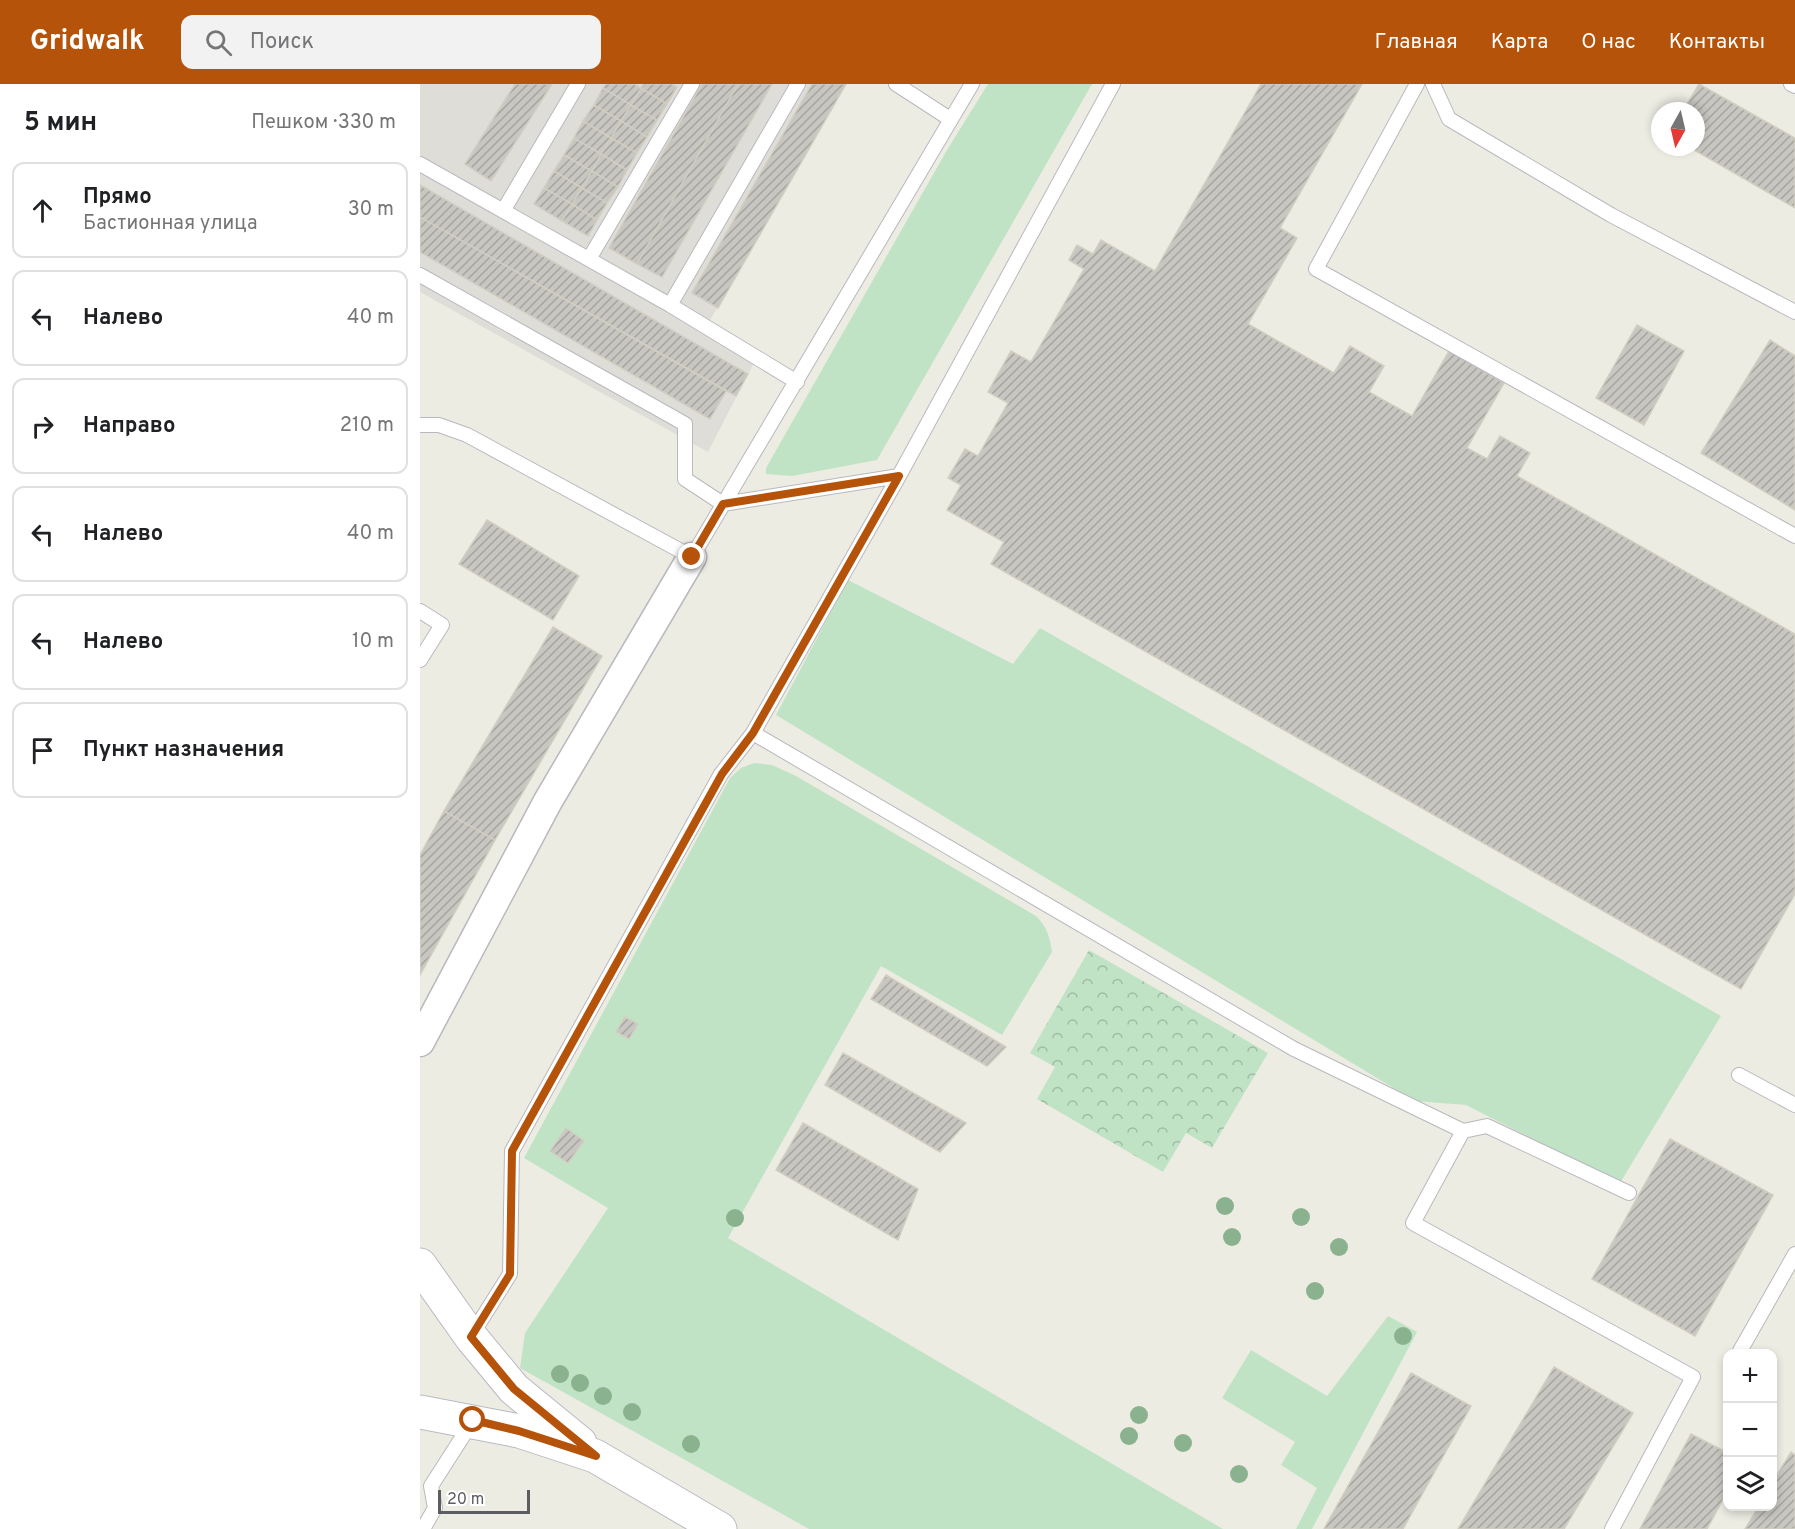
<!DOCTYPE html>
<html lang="ru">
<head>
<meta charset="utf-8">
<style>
	:root { --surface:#fff; --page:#f2f2f2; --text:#202124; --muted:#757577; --line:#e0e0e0; --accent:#b45309 }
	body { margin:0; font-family:Overpass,sans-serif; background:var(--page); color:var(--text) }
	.controls { position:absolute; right:18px; bottom:18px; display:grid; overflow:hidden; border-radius:12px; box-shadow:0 3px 9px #0003 }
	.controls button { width:54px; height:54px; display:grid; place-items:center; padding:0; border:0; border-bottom:2px solid var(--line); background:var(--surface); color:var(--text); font:30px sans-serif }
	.compass { position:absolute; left:1231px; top:18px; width:54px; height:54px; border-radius:50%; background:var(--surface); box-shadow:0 3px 9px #0003; rotate:188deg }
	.scale { position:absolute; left:18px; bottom:15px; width:92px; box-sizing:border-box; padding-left:6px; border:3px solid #5b5d62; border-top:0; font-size:16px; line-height:21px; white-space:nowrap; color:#5b5d62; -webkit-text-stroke:4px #fff; paint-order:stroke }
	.stop { position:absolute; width:18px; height:18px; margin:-14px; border:4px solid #b45309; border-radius:50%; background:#fff }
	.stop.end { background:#b45309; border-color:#fff; box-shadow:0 2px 6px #0008 }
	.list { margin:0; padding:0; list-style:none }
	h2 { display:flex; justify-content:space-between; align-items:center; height:78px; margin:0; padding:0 24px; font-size:26px }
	h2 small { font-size:20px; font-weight:400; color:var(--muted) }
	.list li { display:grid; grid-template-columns:39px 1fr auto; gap:18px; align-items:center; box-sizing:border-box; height:96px; margin:0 12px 12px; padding:0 12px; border:2px solid var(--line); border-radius:12px }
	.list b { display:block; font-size:22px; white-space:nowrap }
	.list p { margin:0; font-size:20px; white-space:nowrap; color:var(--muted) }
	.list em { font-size:20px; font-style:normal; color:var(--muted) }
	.icon { flex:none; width:33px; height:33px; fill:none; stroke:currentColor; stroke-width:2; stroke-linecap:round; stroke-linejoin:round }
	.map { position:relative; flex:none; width:1375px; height:1445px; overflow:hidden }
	header { display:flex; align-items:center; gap:36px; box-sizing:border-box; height:84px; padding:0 30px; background:var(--accent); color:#fff }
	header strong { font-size:28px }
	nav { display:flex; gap:33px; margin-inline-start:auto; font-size:21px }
	.search { width:420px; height:54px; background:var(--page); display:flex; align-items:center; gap:15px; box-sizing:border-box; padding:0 21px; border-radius:12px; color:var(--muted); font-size:22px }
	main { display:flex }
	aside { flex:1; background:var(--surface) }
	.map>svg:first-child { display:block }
	.industrial { fill:#deddd7 }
	.green { fill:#c0e3c5 }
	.forest { fill:url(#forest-crowns) }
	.building { fill:url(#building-hatch); stroke:#d1cec1; stroke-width:1.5 }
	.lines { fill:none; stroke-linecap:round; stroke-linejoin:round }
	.lane-casing { stroke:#b8b9be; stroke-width:16 }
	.street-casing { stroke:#b8b9be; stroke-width:31 }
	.secondary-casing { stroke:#b8bac0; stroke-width:35 }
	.lane { stroke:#fff; stroke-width:14 }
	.street { stroke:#fff; stroke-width:28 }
	.secondary { stroke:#fff; stroke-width:33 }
	.tree { fill:#8bb28e }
	.route { stroke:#b45309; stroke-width:8 }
</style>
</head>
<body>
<header>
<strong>Gridwalk</strong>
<div class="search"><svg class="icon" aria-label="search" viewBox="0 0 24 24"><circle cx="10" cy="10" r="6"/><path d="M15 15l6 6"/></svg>Поиск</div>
<nav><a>Главная</a><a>Карта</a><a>О нас</a><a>Контакты</a></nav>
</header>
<main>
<aside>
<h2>5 мин<small>Пешком · 330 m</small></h2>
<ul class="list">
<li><svg class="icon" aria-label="ahead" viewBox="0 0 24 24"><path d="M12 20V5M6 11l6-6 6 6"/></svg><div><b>Прямо</b><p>Бастионная улица</p></div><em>30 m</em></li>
<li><svg class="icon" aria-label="left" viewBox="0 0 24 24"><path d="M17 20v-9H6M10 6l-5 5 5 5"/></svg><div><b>Налево</b></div><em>40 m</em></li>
<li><svg class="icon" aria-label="right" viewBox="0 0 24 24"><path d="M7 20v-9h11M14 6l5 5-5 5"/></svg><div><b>Направо</b></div><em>210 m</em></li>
<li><svg class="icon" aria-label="left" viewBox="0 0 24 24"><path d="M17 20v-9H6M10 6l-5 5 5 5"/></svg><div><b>Налево</b></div><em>40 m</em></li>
<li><svg class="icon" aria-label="left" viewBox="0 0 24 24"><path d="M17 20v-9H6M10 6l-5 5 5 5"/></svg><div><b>Налево</b></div><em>10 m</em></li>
<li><svg class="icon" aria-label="arrive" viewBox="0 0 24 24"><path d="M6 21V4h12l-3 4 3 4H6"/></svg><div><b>Пункт назначения</b></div></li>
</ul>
</aside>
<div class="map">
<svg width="1375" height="1445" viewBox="0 0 1375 1445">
	<defs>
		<pattern id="forest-crowns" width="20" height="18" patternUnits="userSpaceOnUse" patternTransform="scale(1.5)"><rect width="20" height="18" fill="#c0e3c5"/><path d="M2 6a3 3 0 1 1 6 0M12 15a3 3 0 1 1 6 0" fill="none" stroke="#9fbba3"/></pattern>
		<pattern id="building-hatch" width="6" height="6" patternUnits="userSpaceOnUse" patternTransform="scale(1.5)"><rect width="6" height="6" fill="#c8c6c0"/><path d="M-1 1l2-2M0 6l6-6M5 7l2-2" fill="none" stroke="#a5a49f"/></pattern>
	</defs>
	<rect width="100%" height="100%" fill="#edece3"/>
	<path class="industrial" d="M0 0H426L289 238 339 269 288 368 0 208Z"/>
	<path class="green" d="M568 0H672L457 376 372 392 346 390V384L527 66Z
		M428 496 593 580 620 544 1301 932 1200 1099 1046 1021 995 1017 356 631Z
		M334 679 352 681 376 692 616 832C627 843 630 853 632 868L582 951 461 882 308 1154 803 1445H389L100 1284 105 1249 188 1124 104 1074 310 694 321 684Z
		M968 1232 997 1248 892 1445H876L897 1404 861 1381 875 1358 802 1314 831 1266 907 1312Z"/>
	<path class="forest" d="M669 866 848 969 792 1064 766 1049 743 1088 617 1015 635 983 610 969Z"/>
	<path class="building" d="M95 0H132L71 97 45 80Z
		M186 0H214L221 4 211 21 183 4Z
		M224 0H252L257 3 247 20 221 4Z
		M282 0H318L217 180 189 164Z
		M318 0H352L242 193 217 180Z
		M392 0H426L298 224 272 209Z
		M841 0H942L860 144 877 154 828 240 914 289 930 262 964 282 949 308 992 332 1029 267 1084 299 1047 364 1067 375 1080 352 1110 369 1097 392 1375 550V810L1321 905 571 480 584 458 527 426 541 401 528 394 545 365 558 372 588 319 568 308 591 267 611 278 664 185 649 176 657 161 673 170 681 156 735 187Z
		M1279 0 1375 54V124L1269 63H1276V27H1263Z
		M183 4 211 21 201 37 174 21Z
		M221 4 247 20 237 36 211 21Z
		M174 21 201 37 191 54 163 37Z
		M211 21 237 36 227 53 201 37Z
		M163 37 191 54 181 70 154 54Z
		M201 37 227 53 217 69 191 54Z
		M154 54 181 70 172 87 144 71Z
		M191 54 217 69 207 86 181 70Z
		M181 70 207 86 198 103 172 87Z
		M144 71 172 87 162 104 134 87Z
		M134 87 162 104 152 120 124 104Z
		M172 87 198 103 187 119 162 104Z
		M0 101 328 290 316 312 0 133Z
		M124 104 152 120 142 137 114 120Z
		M162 104 187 119 177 136 152 120Z
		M152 120 177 136 168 152 142 137Z
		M0 133 306 307 290 335 0 168Z
		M1217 241 1264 267 1224 341 1176 314Z
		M1350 256 1375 272V426L1281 369Z
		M67 436 159 492 133 536 39 480Z
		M133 543 182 572 75 756 24 727Z
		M24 727 75 756 0 891V771Z
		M466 891 586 963 567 982 451 915Z
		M205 933 218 940 209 955 196 948Z
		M423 969 546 1039 520 1068 405 1001Z
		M383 1039 498 1105 478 1156 356 1086Z
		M146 1044 164 1057 148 1079 130 1067Z
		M1250 1055 1353 1111 1275 1252 1172 1195Z
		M1134 1283 1213 1329 1144 1445H1038Z
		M991 1289 1051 1322 983 1445H904Z
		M1271 1350 1308 1369V1406L1287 1445H1220Z
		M1371 1368 1375 1371V1445H1325L1339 1422H1352V1399Z"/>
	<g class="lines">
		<g class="lane-casing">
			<path id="lane" d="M476 0 530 35
				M997 0 896 185 1375 452
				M1013 0 1029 35 1191 131 1375 228
				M1371 0 1375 2
				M0 80 250 221 377 298
				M83 127 158 0
				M169 175 272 0
				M0 191 265 340V395L303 420 479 392
				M250 221 378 0
				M0 341H19L47 351 272 473 552 0
				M0 527 22 541 0 576
				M333 649 479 392 693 0
				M1319 991 1375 1021
				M1043 1047 993 1139 1273 1293 1192 1445
				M51 1252 90 1190 92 1067 301 690 333 649 874 965 1043 1047 1067 1042 1209 1109
				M1320 1267 1375 1170
				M3 1445 15 1424 11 1402 52 1338"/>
		</g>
		<g class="street-casing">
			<path id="street" d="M0 958 128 717 272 473"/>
		</g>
		<g class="secondary-casing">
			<path id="secondary" d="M0 1181 51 1253 94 1305 160 1359
				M0 1328 99 1347 175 1372 300 1445"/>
		</g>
		<use href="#lane" class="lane"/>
		<use href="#street" class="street"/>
		<use href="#secondary" class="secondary"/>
	</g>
	<g class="tree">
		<circle cx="805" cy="1122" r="9"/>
		<circle cx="881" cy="1133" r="9"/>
		<circle cx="315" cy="1134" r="9"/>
		<circle cx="812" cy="1153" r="9"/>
		<circle cx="919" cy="1163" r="9"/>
		<circle cx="895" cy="1207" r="9"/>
		<circle cx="983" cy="1252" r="9"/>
		<circle cx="140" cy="1290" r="9"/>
		<circle cx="160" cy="1299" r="9"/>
		<circle cx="183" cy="1312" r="9"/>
		<circle cx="212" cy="1328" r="9"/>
		<circle cx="719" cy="1331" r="9"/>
		<circle cx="709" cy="1352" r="9"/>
		<circle cx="763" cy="1359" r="9"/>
		<circle cx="271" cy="1360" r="9"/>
		<circle cx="819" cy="1390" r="9"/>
	</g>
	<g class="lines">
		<path class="route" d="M53 1336 99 1347 176 1372 94 1305 51 1253 90 1190 92 1067 302 690 333 649 479 392 303 420 272 473"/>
	</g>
</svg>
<div class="controls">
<button>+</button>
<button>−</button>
<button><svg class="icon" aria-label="layers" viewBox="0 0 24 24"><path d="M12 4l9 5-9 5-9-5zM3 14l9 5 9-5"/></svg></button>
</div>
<svg class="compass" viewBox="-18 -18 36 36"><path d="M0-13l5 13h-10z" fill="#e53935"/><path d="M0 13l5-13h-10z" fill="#757577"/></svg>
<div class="scale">20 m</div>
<div class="stop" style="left:53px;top:1336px"></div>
<div class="stop end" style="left:272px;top:473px"></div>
</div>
</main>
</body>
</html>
